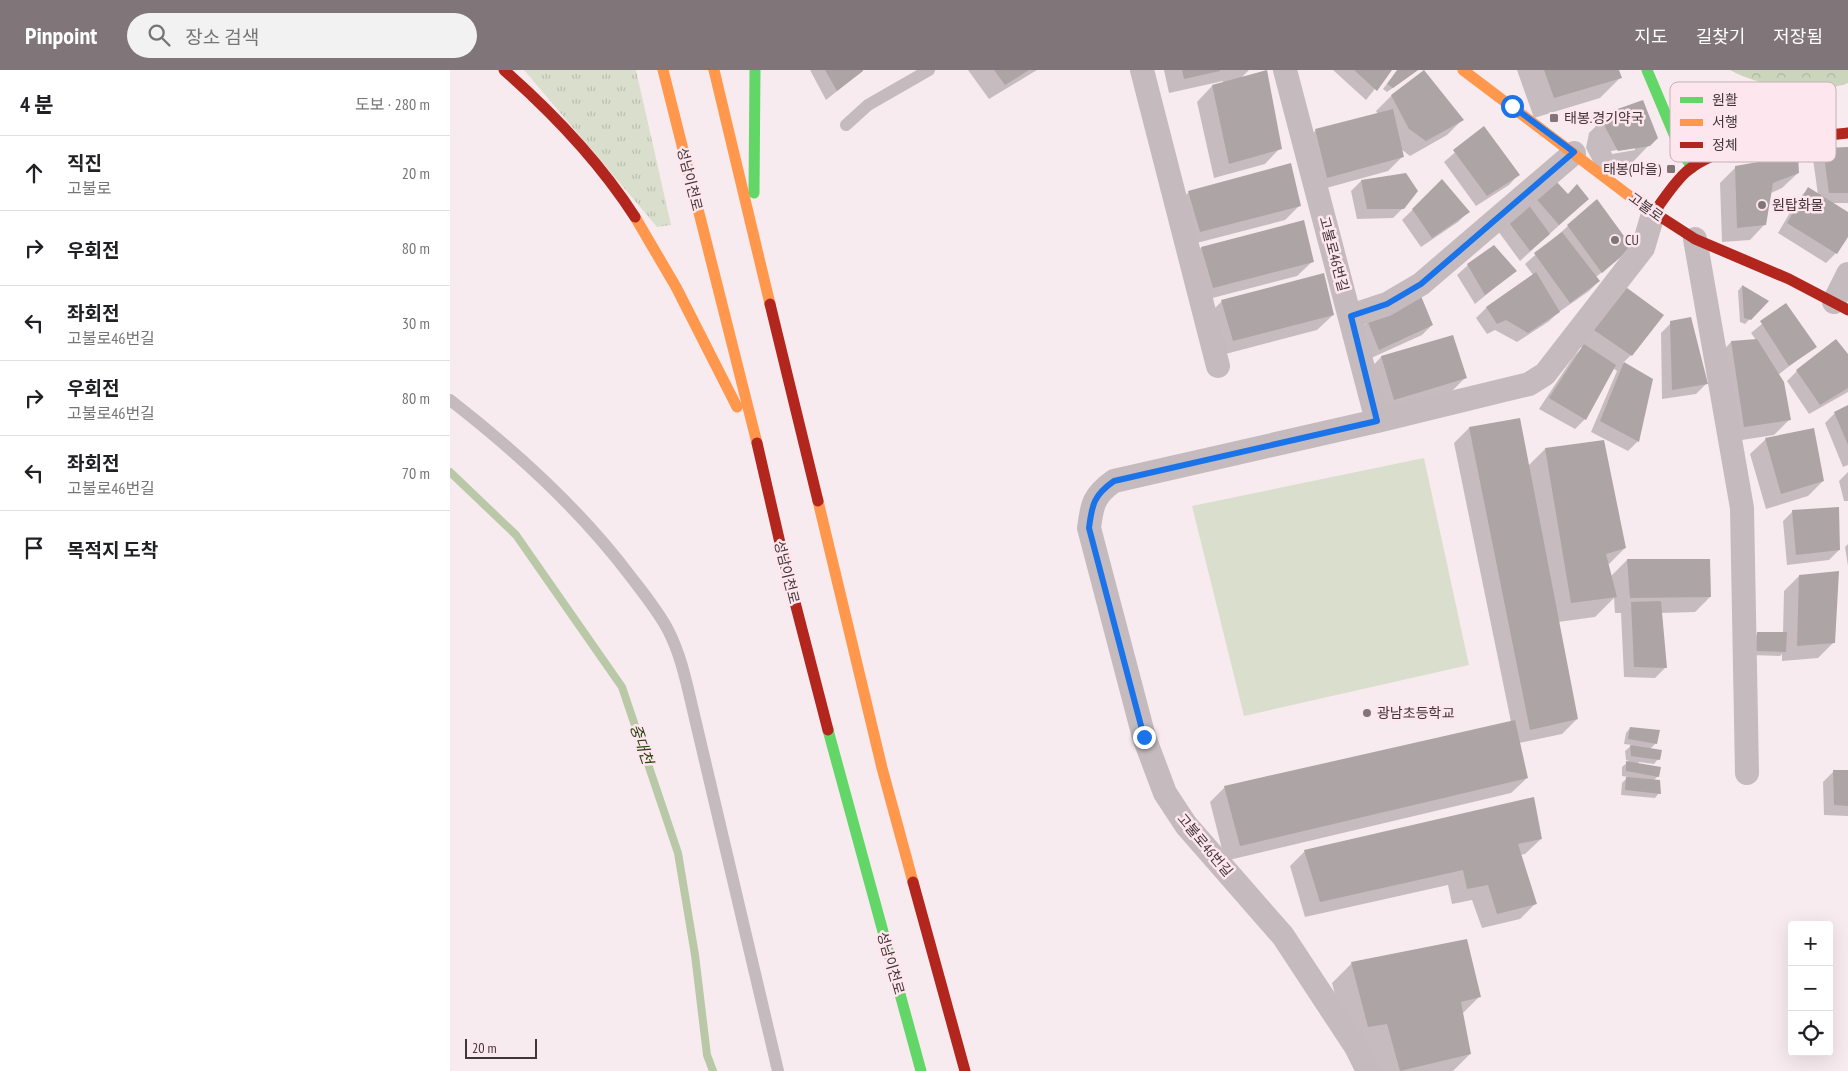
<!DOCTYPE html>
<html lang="ko">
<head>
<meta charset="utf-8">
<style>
	:root { --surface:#fff; --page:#f2f2f2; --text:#202124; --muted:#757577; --line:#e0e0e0; --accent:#807579 }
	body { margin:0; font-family:"PT Sans Narrow","Noto Sans KR",sans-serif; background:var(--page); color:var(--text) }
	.controls { position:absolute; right:15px; bottom:15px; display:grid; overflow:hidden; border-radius:5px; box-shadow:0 5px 20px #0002 }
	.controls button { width:45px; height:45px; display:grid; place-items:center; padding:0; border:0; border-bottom:1px solid var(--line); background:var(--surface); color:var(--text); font:25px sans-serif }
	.scale { position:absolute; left:15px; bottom:12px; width:72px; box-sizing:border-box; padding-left:5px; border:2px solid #403639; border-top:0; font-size:14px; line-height:18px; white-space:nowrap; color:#403639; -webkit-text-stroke:4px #fde6ed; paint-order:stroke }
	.stop { position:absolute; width:15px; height:15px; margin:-11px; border:4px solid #1a73e8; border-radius:50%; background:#fff }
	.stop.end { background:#1a73e8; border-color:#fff; box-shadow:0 1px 5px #0008 }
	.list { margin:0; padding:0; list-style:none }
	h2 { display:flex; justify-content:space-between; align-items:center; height:65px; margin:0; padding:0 20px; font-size:21px }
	h2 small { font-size:16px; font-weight:400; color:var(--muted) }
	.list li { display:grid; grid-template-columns:32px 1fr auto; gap:15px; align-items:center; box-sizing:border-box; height:75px; padding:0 20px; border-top:1px solid var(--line) }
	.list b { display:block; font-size:19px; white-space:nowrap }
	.list p { margin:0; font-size:16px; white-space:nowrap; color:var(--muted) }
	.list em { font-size:16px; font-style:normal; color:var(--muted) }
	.icon { flex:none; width:28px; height:28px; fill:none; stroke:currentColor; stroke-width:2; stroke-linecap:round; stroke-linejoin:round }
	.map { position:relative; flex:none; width:1398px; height:1001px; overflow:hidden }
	header { display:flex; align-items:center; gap:30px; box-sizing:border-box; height:70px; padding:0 25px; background:var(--accent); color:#fff }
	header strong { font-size:24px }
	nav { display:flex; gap:28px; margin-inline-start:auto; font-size:18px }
	.search { width:350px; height:45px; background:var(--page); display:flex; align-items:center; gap:12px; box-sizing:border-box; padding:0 18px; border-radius:28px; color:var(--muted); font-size:19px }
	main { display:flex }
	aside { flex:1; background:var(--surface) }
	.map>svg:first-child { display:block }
	.grass { fill:url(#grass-tufts) }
	.forest { fill:url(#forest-crowns) }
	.pitch { fill:#d9dfcc }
	.shadow { fill:#0003; fill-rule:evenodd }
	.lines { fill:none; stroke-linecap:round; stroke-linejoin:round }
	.stream { stroke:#b9c9a8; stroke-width:8 }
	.building { fill:#ada4a6 }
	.lane { stroke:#c5bbbe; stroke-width:12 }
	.street { stroke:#c5bbbe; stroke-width:24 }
	.fast { stroke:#63d668; stroke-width:11 }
	.slow { stroke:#ff974d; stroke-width:11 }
	.jam { stroke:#b3261e; stroke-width:11 }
	.route { stroke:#1a73e8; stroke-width:6 }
	.poi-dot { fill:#807579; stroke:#fde6ed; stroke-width:2 }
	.labels { text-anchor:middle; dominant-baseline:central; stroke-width:5; stroke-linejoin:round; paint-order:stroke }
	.poi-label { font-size:14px; fill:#403639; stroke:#fde6ed; text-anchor:start }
	.street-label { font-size:14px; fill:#403639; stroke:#fde6ed }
	.water-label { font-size:15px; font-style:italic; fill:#27410d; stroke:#fde6ed }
	.key { fill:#fde6ed; stroke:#c4b1b7; stroke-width:1 }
	.key-label { font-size:14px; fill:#403639 }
</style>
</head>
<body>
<header>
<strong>Pinpoint</strong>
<div class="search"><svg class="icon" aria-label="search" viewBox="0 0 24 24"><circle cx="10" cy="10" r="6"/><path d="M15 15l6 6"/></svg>장소 검색</div>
<nav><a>지도</a><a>길찾기</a><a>저장됨</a></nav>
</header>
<main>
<aside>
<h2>4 분<small>도보 · 280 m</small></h2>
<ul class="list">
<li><svg class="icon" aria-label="ahead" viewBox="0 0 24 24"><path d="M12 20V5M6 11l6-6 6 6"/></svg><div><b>직진</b><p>고불로</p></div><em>20 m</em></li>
<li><svg class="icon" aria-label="right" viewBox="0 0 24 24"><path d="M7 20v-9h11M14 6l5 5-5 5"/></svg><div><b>우회전</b></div><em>80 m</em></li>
<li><svg class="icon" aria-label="left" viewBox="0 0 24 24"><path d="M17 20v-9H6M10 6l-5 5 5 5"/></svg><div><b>좌회전</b><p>고불로46번길</p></div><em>30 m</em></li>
<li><svg class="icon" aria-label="right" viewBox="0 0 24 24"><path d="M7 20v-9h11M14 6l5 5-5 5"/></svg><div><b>우회전</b><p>고불로46번길</p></div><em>80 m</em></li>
<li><svg class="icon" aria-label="left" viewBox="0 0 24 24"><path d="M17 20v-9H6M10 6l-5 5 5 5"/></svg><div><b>좌회전</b><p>고불로46번길</p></div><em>70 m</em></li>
<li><svg class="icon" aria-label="arrive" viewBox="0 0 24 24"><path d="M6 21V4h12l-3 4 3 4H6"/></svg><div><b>목적지 도착</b></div></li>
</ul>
</aside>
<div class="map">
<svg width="1398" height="1001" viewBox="0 0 1398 1001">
	<defs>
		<pattern id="grass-tufts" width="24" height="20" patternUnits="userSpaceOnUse" patternTransform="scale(1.25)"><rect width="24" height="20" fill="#d9dfcc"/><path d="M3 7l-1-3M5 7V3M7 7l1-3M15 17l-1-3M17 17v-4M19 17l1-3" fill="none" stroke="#bbc0b0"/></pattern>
		<pattern id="forest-crowns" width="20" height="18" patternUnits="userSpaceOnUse" patternTransform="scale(1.25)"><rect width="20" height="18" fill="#cbd5bb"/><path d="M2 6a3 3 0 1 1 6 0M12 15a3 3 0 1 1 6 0" fill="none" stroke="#afb7a2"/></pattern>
	</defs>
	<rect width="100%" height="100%" fill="#f8ebef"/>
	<path class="grass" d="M74 0H186L221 155 207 157Z"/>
	<path class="forest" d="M1280 0H1398V13C1366 25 1310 17 1280 0Z"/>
	<path class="pitch" d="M974 388 1019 595 794 646 742 436Z"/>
	<path class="shadow" d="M360 0H411L412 1 376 30Z
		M518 0H587L539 29Z
		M714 0H799L791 8 830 78 815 94 764 108 747 32 762 16 773 13V11L719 23Z
		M883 0H940L916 30Z
		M948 0H968L937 22 933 19Z
		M1067 0H1168L1170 8 1150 28 1084 48Z
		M974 2 1012 50 997 65 960 86 951 79 953 86 938 101 862 122 851 76 866 60 928 44 926 41 941 26Z
		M1159 43 1199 75 1179 96 1148 101 1136 78 1139 63ZM1185 77V80L1162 84 1161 81Z
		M1034 57 1069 104 1059 115 1026 136 994 92Z
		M1374 79H1398V133H1380L1398 144V165L1386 183 1376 193 1328 163 1348 129 1358 119 1368 125 1363 89Z
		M1286 97 1348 103 1332 118 1321 123 1315 154 1300 170 1272 172 1270 113Z
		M911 111 953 138 943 148 907 149 901 121Z
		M992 111 1018 142 1008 152 971 177 952 150Z
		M739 122 850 135 835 150 735 176 723 137Z
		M1084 126 1127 139 1070 191 1048 161Z
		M1118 156 1171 187 1146 207 1149 211 1139 221 1109 242 1098 252 1067 272 1045 260 1037 264 1026 248 1036 238 1083 205 1075 194Z
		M751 178 863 191 847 206 747 232 736 193Z
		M1018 195 1065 201 1025 234 1007 205Z
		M873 205 883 245 867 260 768 286 756 247 771 232Z
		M1292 216 1317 231 1295 254 1290 252 1288 221Z
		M1158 232 1181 285 1173 293 1202 310 1188 371 1178 381 1141 362 1167 301 1163 298 1135 349 1125 359 1089 339 1124 286 1132 278 1126 274Z
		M1335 235 1365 276 1328 305 1340 349 1324 365 1279 372 1266 288 1281 272 1306 270 1301 263Z
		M918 251 982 255 972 265 919 289 908 262Z
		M1221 253 1256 314 1246 324 1212 329 1211 263Z
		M1002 267 1016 307 1000 323 928 345 916 303 931 287Z
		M1398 286V322L1359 344 1337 311 1347 301Z
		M1398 336V395L1393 397 1375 353 1385 343Z
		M1019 358 1078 396 1095 379 1175 478 1158 495 1160 507 1177 490H1259L1260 527 1245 542 1211 543 1215 598 1205 608 1174 607 1171 543H1165L1164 528 1145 547 1108 552 1127 649 1112 664 1069 673 1077 708 1061 723 775 791 760 732 775 717 1061 652 1004 373Z
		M1316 369 1373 411 1358 426 1316 439 1300 384Z
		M1398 402V431H1394L1389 411Z
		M1343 441 1389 480 1379 490 1337 495 1333 451Z
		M1398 474V496L1395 477Z
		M1349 506 1384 572 1368 588 1332 591V584L1330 586 1301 585 1302 569 1307 564 1333 563 1334 521Z
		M1180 658 1206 673 1200 679 1208 689 1204 694 1189 692 1188 694 1208 706 1203 711 1209 723 1205 728 1171 725 1172 713 1178 707 1172 706V697L1179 691 1176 690 1175 681 1182 675 1174 674 1176 663Z
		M1398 701V746L1374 745 1373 712 1383 702Z
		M1091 769 1075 784 1070 785 1085 834 1070 849 1032 858 1022 830 1002 834 998 815 855 847 840 796 855 781Z
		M902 893 1029 927 1012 944 1020 984 1003 1001H925L917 973 899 977 882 913Z"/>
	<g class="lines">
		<path class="stream" d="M0 402 66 465 172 617 228 783 245 885 257 985 263 1001"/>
	</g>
	<path class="building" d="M375 0H413V1L387 21Z
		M544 0H579L555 15Z
		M732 0H770V1L734 9Z
		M817 0 832 79 779 94 762 15Z
		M904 0H942L927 21Z
		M947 0H968L943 18 937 14Z
		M974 0 1014 50 976 71 959 59 941 25Z
		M1094 0H1169L1172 8 1104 28Z
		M1193 30 1208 68 1200 76 1168 81 1155 57 1159 42Z
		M943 39 954 87 877 108 865 59Z
		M1034 56 1070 105 1037 126 1003 80Z
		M1398 77V123H1379L1373 78Z
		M1348 85 1349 103 1323 113 1316 155 1287 158 1285 96Z
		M841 93 851 136 750 162 738 121Z
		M956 103 968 121 954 139H917L911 110Z
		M992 109 1020 142 982 168 962 139Z
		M1104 109 1118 124 1127 114 1139 129 1109 155 1083 125Z
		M1358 117 1398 142V167L1387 184 1337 153Z
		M1147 129 1182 177 1152 203 1117 155Z
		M1078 134 1100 164 1080 181 1057 150Z
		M854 150 864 192 763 218 751 177Z
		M1112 162 1150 211 1120 233 1084 183Z
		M1044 175 1067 201 1035 225 1017 194Z
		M1086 202 1110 242 1078 263 1056 250 1047 254 1036 237Z
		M874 203 884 245 783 271 771 230Z
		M1173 215 1214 245 1182 286 1141 258Z
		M1292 215 1319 231 1301 250 1294 248Z
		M971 226 983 255 929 280 917 250Z
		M1336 233 1367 277 1339 296 1310 251Z
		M1241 247 1258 314 1222 320 1220 251Z
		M1003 265 1017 308 944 330 931 286Z
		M1307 269 1334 312 1341 350 1294 357 1281 271Z
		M1386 269 1398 284V318L1370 335 1346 300Z
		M1134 274 1166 295 1136 350 1099 328Z
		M1174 292 1203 309 1189 372 1150 351Z
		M1398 335V375L1384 342Z
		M1070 348 1128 649 1080 660 1019 357Z
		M1364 358 1374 411 1331 424 1315 368Z
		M1154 370 1176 478 1156 484 1167 527 1121 533 1095 378Z
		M1389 437 1390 480 1346 485 1342 440Z
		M1177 489H1260L1261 527 1180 528Z
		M1389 501 1385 573 1347 576 1349 505Z
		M1211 531 1217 598 1184 597 1181 532Z
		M1307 562H1337L1336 582 1306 581Z
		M1065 650 1078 708 790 776 774 716Z
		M1180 657 1210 660 1207 674 1178 669Z
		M1180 675 1212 680 1210 690 1181 686Z
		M1176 691 1211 697 1209 707 1176 701Z
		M1383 700H1398V736L1384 735Z
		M1176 707 1210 710 1211 724 1175 720Z
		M1084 727 1092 769 1068 774 1087 834 1047 844 1038 815 1017 819 1013 800 870 832 854 780Z
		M1017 869 1031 927 1011 932 1021 984 950 1001 937 954 918 957 901 892Z"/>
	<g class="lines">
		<path class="lane" d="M396 55 418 35 479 0
			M0 330C67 382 130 439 181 507 194 524 208 541 218 560 230 583 236 610 242 636L328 1001"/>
		<path class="street" d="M692 0 768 296
			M835 0 927 351 664 411C644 425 642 434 639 458L694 667 715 723 736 755 833 866 906 977 918 1001
			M1245 169 1292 438 1297 703
			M1384 232 1398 204
			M901 246 937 234 971 214 1124 83
			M927 351 1079 314 1095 304 1193 178 1203 144"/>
		<path class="fast" d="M1197 0 1229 76 1242 98
			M304 123 305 0
			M378 660 471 1001"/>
		<path class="slow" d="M213 0 307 373
			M264 0 320 234
			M1013 0 1186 131
			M185 147 226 217 287 337
			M368 431 432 698 463 812"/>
		<path class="jam" d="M54 0C104 44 149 91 185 147
			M1186 131 1245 169 1339 209 1398 240
			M1203 144C1213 130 1223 114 1236 102 1275 69 1349 68 1398 63
			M320 234 368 431
			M307 373 333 486 378 660
			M463 812 515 1001"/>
	</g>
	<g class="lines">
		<path class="route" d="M694 667 639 458C642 434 644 425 664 411L927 351 901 246 937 234 971 214 1124 82 1062 36"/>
	</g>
	<g class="poi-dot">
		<rect x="1099" y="43" width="10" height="10" rx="2.5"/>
		<rect x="1216" y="94" width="10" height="10" rx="2.5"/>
		<circle cx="1312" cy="135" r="5"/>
		<circle cx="1165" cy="170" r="5"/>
		<circle cx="917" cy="643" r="5"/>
	</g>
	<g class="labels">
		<g class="poi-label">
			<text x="1114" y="48">태봉.경기약국</text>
			<text x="1211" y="99" text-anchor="end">태봉(마을)</text>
			<text x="1322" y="135">원탑화물</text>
			<text x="1175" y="170">CU</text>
			<text x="927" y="643">광남초등학교</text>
		</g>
		<g class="street-label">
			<text transform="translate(240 109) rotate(76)">성남이천로</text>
			<text transform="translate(1196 137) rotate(36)">고불로</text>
			<text transform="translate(884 184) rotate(75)">고불로46번길</text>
			<text transform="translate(337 502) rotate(76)">성남이천로</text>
			<text transform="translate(755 775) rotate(50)">고불로46번길</text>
			<text transform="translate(441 893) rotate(74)">성남이천로</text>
		</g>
		<g class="water-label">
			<text transform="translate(192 674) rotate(71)">중대천</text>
		</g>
	</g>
	<rect x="1220" y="12" width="166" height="80" rx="8" class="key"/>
	<rect x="1230" y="27" width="23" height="6" fill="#63d668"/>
	<rect x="1230" y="49" width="23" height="7" fill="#ff974d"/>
	<rect x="1230" y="72" width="23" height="6" fill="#b3261e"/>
	<g class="key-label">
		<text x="1262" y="35">원활</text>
		<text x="1262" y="57">서행</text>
		<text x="1262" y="80">정체</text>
	</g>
</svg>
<div class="controls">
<button>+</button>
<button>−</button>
<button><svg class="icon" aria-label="locate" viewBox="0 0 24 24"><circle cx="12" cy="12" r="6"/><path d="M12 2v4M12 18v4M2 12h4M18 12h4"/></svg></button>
</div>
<div class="scale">20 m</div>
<div class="stop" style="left:1062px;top:36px"></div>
<div class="stop end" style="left:694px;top:667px"></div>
</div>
</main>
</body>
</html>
